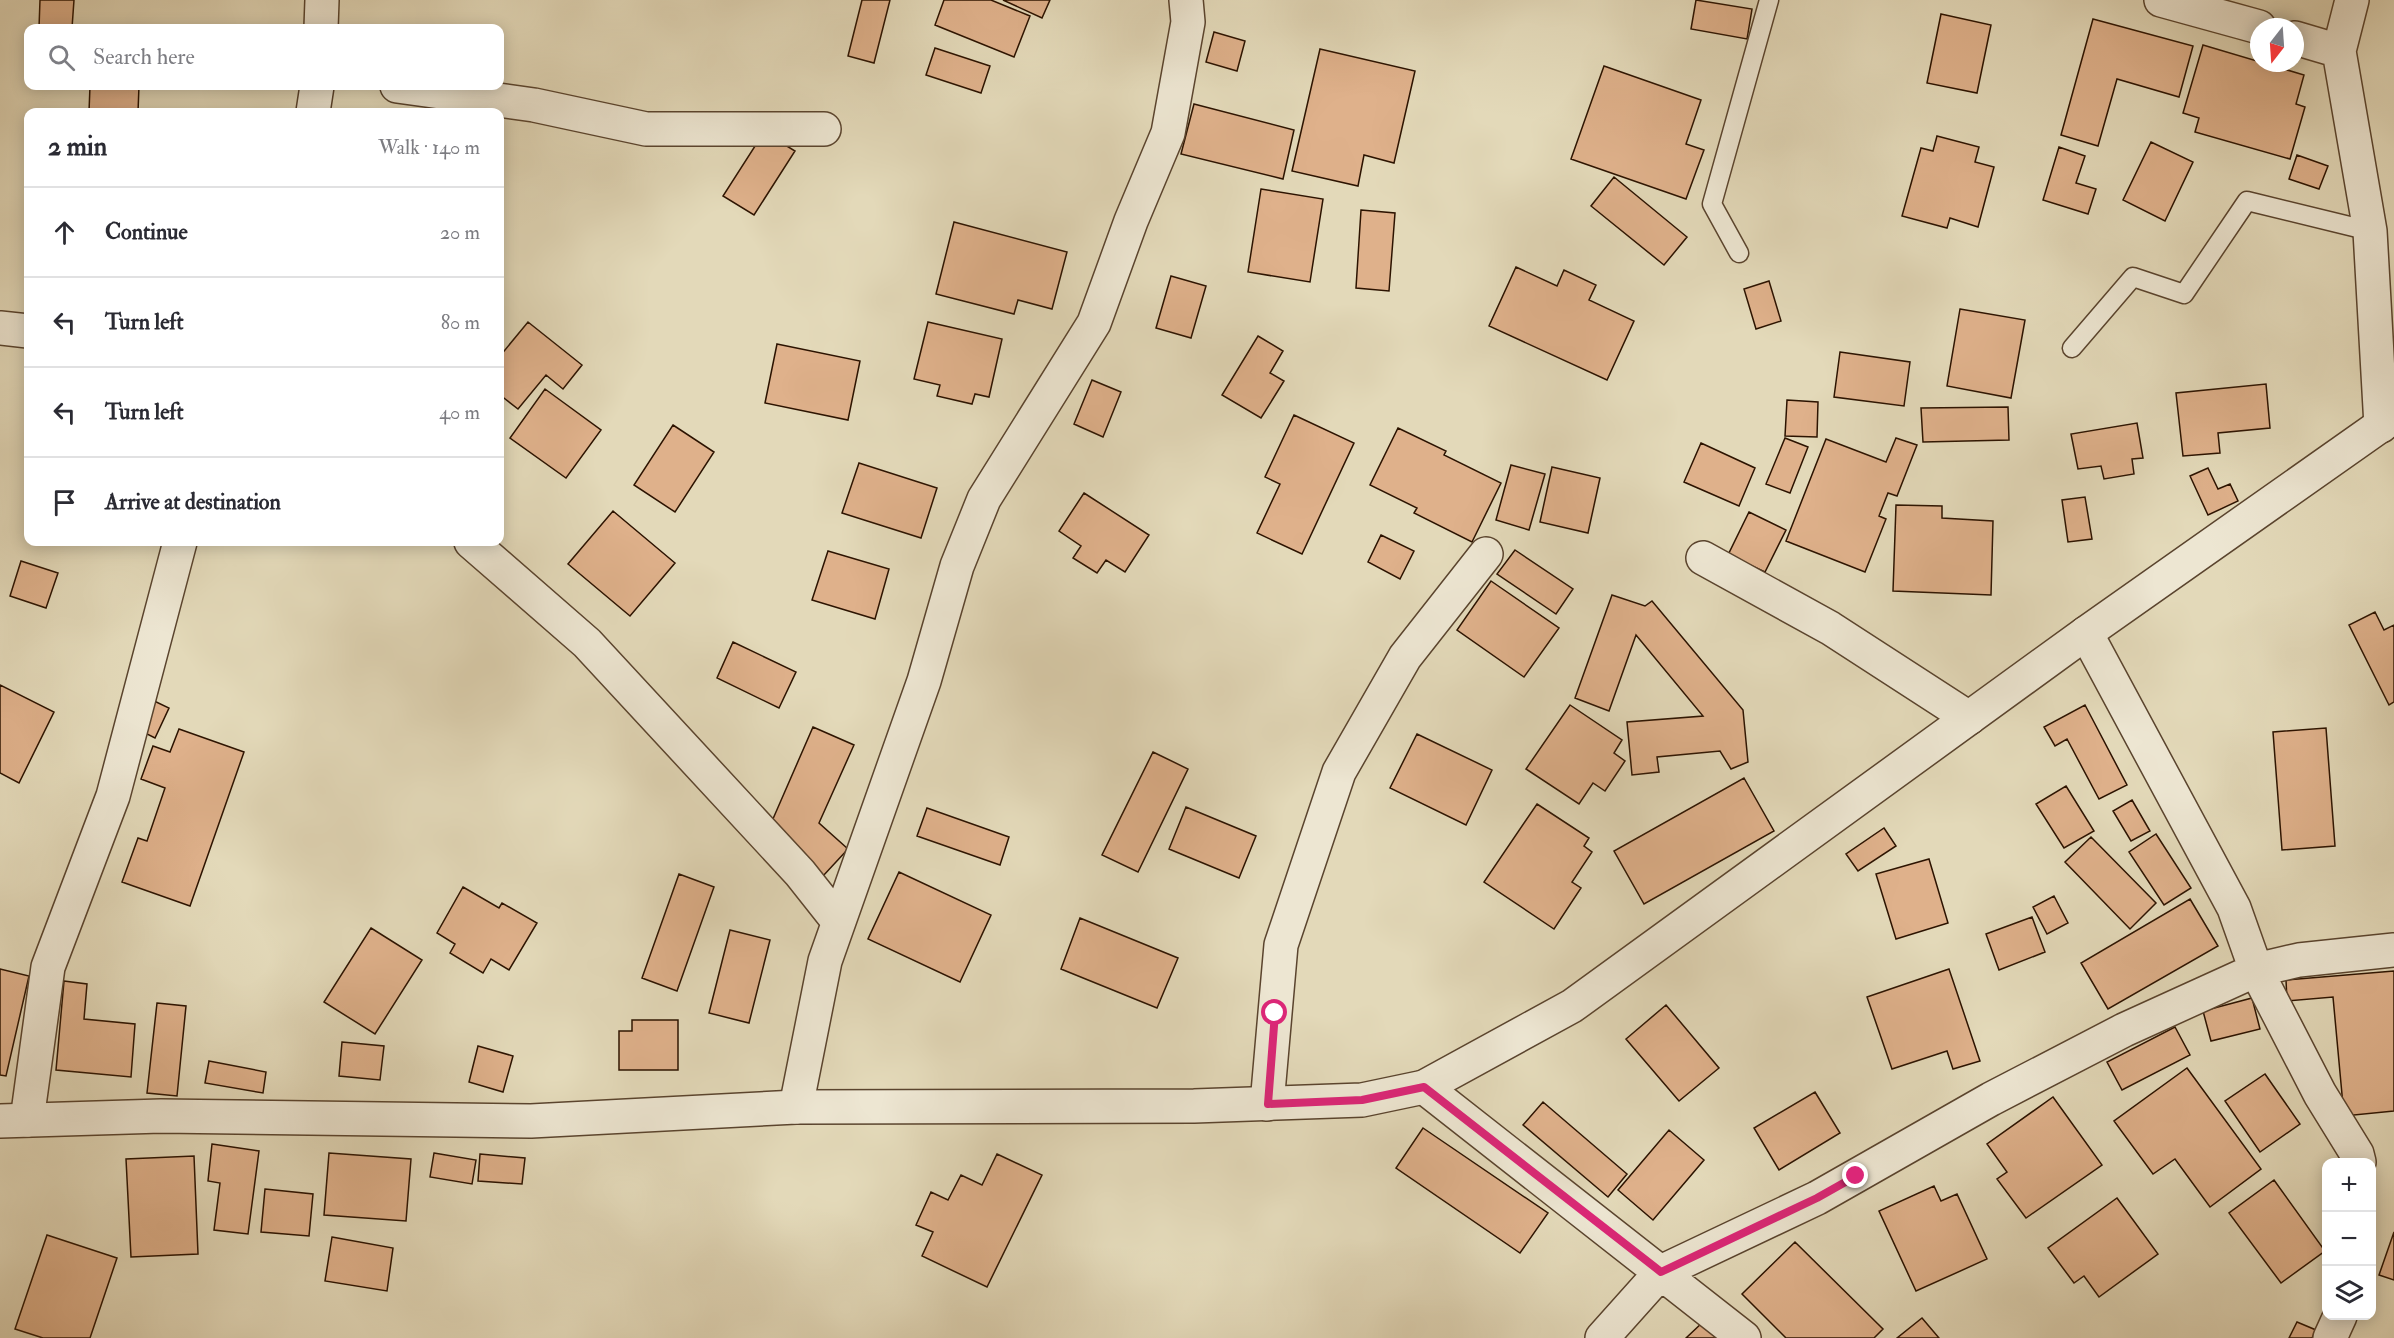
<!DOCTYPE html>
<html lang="en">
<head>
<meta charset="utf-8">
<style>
	:root { --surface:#fff; --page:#f7f7f7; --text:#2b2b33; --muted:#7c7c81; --line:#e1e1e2 }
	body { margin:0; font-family:"IM FELL Double Pica",serif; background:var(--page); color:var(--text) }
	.controls { position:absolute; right:18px; bottom:18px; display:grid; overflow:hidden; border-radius:12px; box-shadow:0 3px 15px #0003 }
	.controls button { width:54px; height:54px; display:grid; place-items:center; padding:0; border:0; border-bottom:2px solid var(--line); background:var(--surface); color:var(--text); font:30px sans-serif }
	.compass { position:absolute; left:2250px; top:18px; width:54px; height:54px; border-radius:50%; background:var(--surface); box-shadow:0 3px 15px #0003; rotate:197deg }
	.stop { position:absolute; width:18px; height:18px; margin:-14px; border:4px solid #db2777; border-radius:50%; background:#fff }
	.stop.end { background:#db2777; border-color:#fff; box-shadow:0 2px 6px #0008 }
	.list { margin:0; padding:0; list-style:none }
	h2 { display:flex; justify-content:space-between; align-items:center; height:78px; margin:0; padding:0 24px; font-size:26px }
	h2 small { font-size:20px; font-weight:400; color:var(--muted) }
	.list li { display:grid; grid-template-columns:39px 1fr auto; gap:18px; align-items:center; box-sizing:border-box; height:90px; padding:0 24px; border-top:2px solid var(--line) }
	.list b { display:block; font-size:22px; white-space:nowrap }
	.list em { font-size:20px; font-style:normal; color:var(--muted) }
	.icon { flex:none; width:33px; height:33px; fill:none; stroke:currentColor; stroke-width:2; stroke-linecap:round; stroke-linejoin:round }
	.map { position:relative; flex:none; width:2394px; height:1338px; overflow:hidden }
	.search { position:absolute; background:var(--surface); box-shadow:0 3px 15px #0003; left:24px; top:24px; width:480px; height:66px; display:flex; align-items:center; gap:15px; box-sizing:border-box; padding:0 21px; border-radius:12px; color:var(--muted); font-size:22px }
	.panel { position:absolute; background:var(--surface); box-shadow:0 3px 15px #0003; left:24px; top:108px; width:480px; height:438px; border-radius:12px }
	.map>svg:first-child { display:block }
	.building { fill:#dfb18b; stroke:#2c1300; stroke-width:1.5 }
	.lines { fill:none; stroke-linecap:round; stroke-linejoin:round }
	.service-casing { stroke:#5a442e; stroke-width:21 }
	.minor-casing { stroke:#5a442e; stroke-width:36 }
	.tertiary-casing { stroke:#5a442e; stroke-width:36 }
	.service { stroke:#ede6d2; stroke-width:18 }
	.minor { stroke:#ede6d2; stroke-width:33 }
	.tertiary { stroke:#ede6d2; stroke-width:33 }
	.route { stroke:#db2777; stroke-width:8 }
</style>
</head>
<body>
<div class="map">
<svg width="2394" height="1338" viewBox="0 0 2394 1338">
	<rect width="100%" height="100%" fill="#e3d9b9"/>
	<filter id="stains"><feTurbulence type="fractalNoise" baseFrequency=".00333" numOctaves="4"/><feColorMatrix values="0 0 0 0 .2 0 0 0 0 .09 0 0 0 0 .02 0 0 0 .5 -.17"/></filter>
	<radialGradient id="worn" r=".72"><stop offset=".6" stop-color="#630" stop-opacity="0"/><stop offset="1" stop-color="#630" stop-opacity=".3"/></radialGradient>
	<path class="building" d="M40 0H74L72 28H39Z
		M862 0H890L874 63 848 56Z
		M944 0H991L1030 16 1014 57 935 25Z
		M1003 0H1050L1042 18Z
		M1696 0 1752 9 1747 39 1691 29Z
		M1941 14 1991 25 1977 93 1927 83Z
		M2093 19 2193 46 2179 97 2117 79 2098 146 2061 135Z
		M1214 32 1245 41 1237 71 1206 62Z
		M2203 45 2304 75 2296 104 2305 107 2290 159 2195 132 2199 118 2183 113Z
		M935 48 990 66 981 93 926 75Z
		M1320 49 1415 71 1394 163 1364 155 1358 186 1292 171Z
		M1604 66 1701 100 1686 144 1704 150 1686 199 1571 159Z
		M90 86H139L138 112H89Z
		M1194 104 1294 130 1283 179 1181 154Z
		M764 132 795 151 754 215 723 196Z
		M1937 136 1979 147 1975 162 1994 167 1978 227 1950 218 1947 228 1902 216 1921 148 1933 151Z
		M2151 142 2193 162 2165 221 2123 200Z
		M2059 147 2085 156 2076 183 2096 189 2088 214 2043 200Z
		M2297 155 2328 166 2319 189 2289 179Z
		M1614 177 1687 237 1664 265 1591 206Z
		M1261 189 1323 199 1310 282 1248 272Z
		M1361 210 1395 213 1389 291 1356 288Z
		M954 222 1067 252 1052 309 1018 300 1014 314 936 294Z
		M1516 267 1557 286 1564 270 1596 285 1589 300 1634 321 1607 380 1489 326Z
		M1171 276 1206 286 1191 338 1156 328Z
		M1769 281 1781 321 1756 329 1744 289Z
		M1960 309 2025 320 2011 398 1947 386Z
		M528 322 582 365 563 389 546 375 518 409 500 395V356Z
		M928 322 1002 339 989 397 975 394 972 404 937 396 940 385 914 379Z
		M1258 336 1283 351 1270 373 1284 381 1261 418 1222 395Z
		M777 344 860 361 848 420 765 403Z
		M1840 352 1910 362 1904 406 1834 397Z
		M1092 380 1121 392 1103 437 1074 424Z
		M2266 384 2270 428 2218 433 2220 453 2183 456 2176 393Z
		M545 389 601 430 566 478 510 438Z
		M1787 400 1818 402 1817 437 1785 436Z
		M2008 407 2009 440 1923 442 1921 408Z
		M1294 415 1354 443 1302 554 1257 533 1280 484 1265 477Z
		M2137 423 2143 458 2132 459 2134 474 2104 479 2101 466 2078 469 2071 434Z
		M673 425 714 452 675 512 634 485Z
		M1398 428 1446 451 1444 455 1501 483 1472 542 1414 513 1417 508 1370 485Z
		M1785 438 1808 447 1790 493 1766 484Z
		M1896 438 1917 445 1897 496 1888 493 1879 516 1886 519 1865 572 1786 541 1826 439 1886 462Z
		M1701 443 1755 468 1739 506 1684 482Z
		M859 463 937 488 921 538 842 513Z
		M1511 465 1545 474 1529 530 1496 520Z
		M1552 467 1600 478 1588 533 1540 522Z
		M2208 468 2218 489 2230 484 2238 501 2208 515 2190 476Z
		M1084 493 1149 535 1125 572 1106 560 1097 573 1073 558 1081 546 1059 531Z
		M2085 497 2092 539 2068 542 2062 500Z
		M1896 505 1942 506V518L1993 521 1991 595 1893 591Z
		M613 511 675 563 630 616 568 564Z
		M1749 512 1786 530 1765 572 1728 555Z
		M1381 535 1414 551 1400 579 1368 562Z
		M1515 550 1573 589 1556 614 1497 574Z
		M828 551 889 569 875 619 812 600Z
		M21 561 58 573 46 608 10 596Z
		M1491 581 1559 628 1524 677 1457 630Z
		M1612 595 1645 606 1652 601 1743 710 1748 762 1731 769 1720 751 1657 757 1659 772 1632 775 1627 722 1703 716 1636 635 1609 711 1575 698Z
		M2375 612 2384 630 2394 625V702L2389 705 2349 625Z
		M733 642 796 672 779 708 717 678Z
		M0 685 54 712 19 783 0 773Z
		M150 699 169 708 155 738 137 729Z
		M1570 705 1622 740 1614 753 1625 761 1605 791 1593 783 1579 804 1526 769Z
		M2085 705 2127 785 2099 799 2067 739 2055 746 2044 727Z
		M813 727 854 745 819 823 848 849 823 876 769 828Z
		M2326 728 2335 846 2282 850 2273 732Z
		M179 729 244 752 190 906 122 882 138 838 147 841 165 788 141 779 153 746 170 752Z
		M1417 734 1492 770 1466 825 1390 788Z
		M1153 752 1188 769 1138 872 1102 855Z
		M1744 778 1774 831 1644 904 1614 851Z
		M2066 786 2094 831 2064 848 2036 804Z
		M2132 800 2150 831 2131 841 2113 811Z
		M1537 804 1589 838 1584 846 1592 852 1572 882 1581 888 1554 929 1484 882Z
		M1186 807 1256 836 1239 878 1169 849Z
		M927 808 1009 837 1000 865 917 836Z
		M1884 828 1896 846 1858 871 1846 854Z
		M2156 834 2191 888 2164 905 2129 852Z
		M2091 837 2156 903 2130 929 2065 862Z
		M1929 859 1948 923 1896 939 1876 874Z
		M899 872 991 915 960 982 868 939Z
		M679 874 714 887 677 991 642 978Z
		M463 887 499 908 502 903 537 923 509 970 491 959 483 973 450 953 455 944 437 933Z
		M2054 896 2068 923 2047 934 2033 907Z
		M2190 899 2218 946 2108 1009 2081 963Z
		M2032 917 2045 952 1999 970 1986 934Z
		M1080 918 1178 958 1157 1008 1061 969Z
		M371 928 422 960 375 1034 324 1002Z
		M730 930 770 940 749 1023 709 1013Z
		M0 969 29 976 6 1076 0 1075Z
		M1949 969 1980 1061 1953 1069 1947 1051 1892 1069 1867 997Z
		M2394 971V1111L2344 1116 2333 997 2287 1001 2286 980Z
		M64 981 87 984 84 1019 135 1024 131 1077 56 1070Z
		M2252 998 2260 1029 2211 1041 2203 1011Z
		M157 1003 186 1006 177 1096 147 1093Z
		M1666 1005 1719 1068 1679 1101 1626 1039Z
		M632 1020H678V1070H619V1031H632Z
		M2175 1027 2190 1055 2122 1090 2107 1062Z
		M342 1042 384 1046 380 1080 339 1076Z
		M478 1046 513 1056 503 1092 469 1082Z
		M209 1061 266 1072 263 1093 205 1083Z
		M2187 1068 2261 1169 2210 1207 2175 1159 2153 1174 2114 1121Z
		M2265 1074 2300 1124 2260 1152 2225 1101Z
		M1815 1092 1840 1133 1779 1170 1754 1128Z
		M2053 1097 2102 1165 2026 1218 1997 1179 2007 1172 1987 1144Z
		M1543 1102 1627 1174 1608 1197 1523 1125Z
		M1423 1128 1548 1213 1520 1253 1396 1168Z
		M1669 1130 1704 1160 1653 1220 1618 1190Z
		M212 1144 259 1151 248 1234 214 1230 220 1183 208 1181Z
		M329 1153 411 1159 406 1221 324 1215Z
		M434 1153 476 1160 472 1184 430 1177Z
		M480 1154 525 1158 522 1184 478 1181Z
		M997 1154 1042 1175 987 1287 922 1256 933 1232 916 1225 931 1192 948 1200 961 1175 982 1185Z
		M194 1156 198 1254 131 1257 126 1159Z
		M2274 1180 2325 1251 2281 1283 2229 1213Z
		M1934 1186 1941 1201 1957 1194 1987 1259 1916 1291 1879 1211Z
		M265 1189 313 1194 309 1236 261 1232Z
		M2117 1198 2158 1254 2099 1297 2084 1276 2074 1283 2048 1248Z
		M2394 1232V1280L2379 1275Z
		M47 1235 117 1258 90 1338H43L15 1329Z
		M332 1237 393 1248 387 1291 325 1281Z
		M1795 1242 1883 1329 1874 1338H1786L1742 1294Z
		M1922 1318 1939 1338H1897Z
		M1704 1321 1719 1338H1686Z
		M2297 1322 2316 1330 2312 1338H2289Z"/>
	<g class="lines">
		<g class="service-casing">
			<path id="service" d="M1739 253 1712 204 1769 0
				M2072 348 2133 277 2184 294 2247 201 2370 231"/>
		</g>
		<g class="minor-casing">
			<path id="minor" d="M2161 0 2259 27
				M2352 0 2339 51 2370 231 2381 426
				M321 28 322 0
				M2295 38 2339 51
				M397 86 534 105 646 129H824
				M313 112 317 86
				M0 328 28 331
				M471 542 587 643 800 873 838 921
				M1703 558 1830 628 1969 718
				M2086 633 2234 908 2256 970 2320 1094 2357 1154 2359 1162
				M1424 1087 1744 1338
				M1267 1104 1281 945 1339 772 1405 657 1486 554
				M796 1107 825 961 924 681 957 566 984 499 1094 323 1131 221 1168 133 1188 22 1186 0
				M27 1120 48 967 113 796 180 542
				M1602 1338 1661 1272 1817 1198 1991 1099 2124 1030 2256 970 2299 960 2394 950
				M2330 1338 2340 1316"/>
		</g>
		<g class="tertiary-casing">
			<path id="tertiary" d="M0 1121 161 1116 531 1121 796 1107 1194 1106 1362 1100 1424 1087 1572 1006 2086 633 2394 416"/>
		</g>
		<use href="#service" class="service"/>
		<use href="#minor" class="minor"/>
		<use href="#tertiary" class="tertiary"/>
	</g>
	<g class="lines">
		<path class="route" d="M1275 1013 1268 1104 1362 1100 1424 1087 1661 1272 1817 1198 1856 1176"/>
	</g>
	<rect width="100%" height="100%" filter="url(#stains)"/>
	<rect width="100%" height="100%" fill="url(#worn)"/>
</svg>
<div class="controls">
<button>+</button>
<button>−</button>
<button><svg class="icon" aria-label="layers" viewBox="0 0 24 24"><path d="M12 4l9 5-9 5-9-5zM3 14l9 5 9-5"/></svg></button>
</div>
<svg class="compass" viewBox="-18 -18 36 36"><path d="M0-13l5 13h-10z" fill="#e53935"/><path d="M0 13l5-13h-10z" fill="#7c7c81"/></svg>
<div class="stop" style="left:1275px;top:1013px"></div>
<div class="stop end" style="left:1856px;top:1176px"></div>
<div class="search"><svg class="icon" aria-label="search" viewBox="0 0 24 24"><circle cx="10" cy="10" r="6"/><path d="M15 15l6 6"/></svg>Search here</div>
<section class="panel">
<h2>2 min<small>Walk · 140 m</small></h2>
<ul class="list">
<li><svg class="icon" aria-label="ahead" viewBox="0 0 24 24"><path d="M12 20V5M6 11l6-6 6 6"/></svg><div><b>Continue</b></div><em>20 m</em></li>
<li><svg class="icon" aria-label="left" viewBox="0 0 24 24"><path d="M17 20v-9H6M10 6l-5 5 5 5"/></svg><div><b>Turn left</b></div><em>80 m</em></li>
<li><svg class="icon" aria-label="left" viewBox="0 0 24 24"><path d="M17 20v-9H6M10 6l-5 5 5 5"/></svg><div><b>Turn left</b></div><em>40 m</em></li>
<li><svg class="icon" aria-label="arrive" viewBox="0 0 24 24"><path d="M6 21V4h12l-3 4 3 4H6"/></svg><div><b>Arrive at destination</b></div></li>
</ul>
</section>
</div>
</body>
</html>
